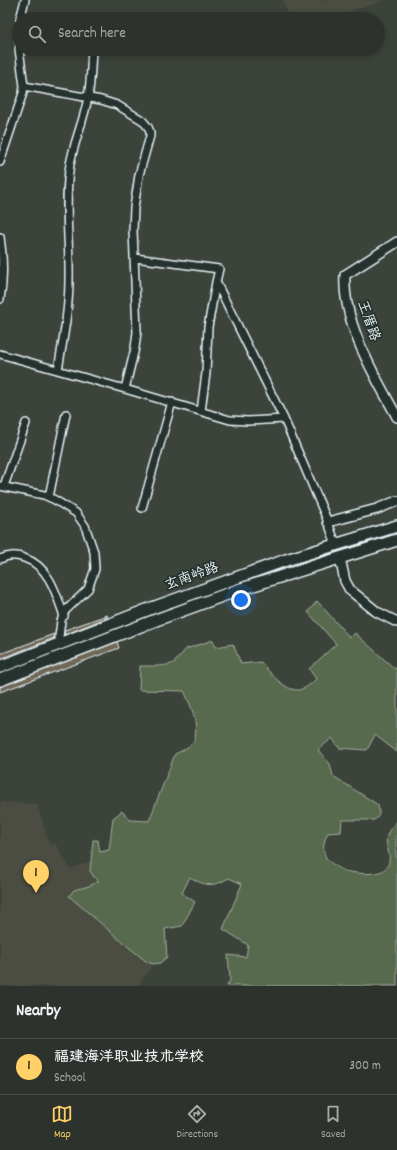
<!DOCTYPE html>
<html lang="en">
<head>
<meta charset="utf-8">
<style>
	:root { --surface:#2d322c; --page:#393e38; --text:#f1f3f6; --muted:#a7aaa9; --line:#484d48; --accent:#ffd166 }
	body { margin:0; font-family:Dekko,"LXGW WenKai TC",sans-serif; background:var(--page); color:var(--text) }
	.you { position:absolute; left:241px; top:600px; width:14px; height:14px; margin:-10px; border:3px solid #fff; border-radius:50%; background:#1a73e8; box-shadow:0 0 0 6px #1a73e833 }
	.badge { display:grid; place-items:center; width:26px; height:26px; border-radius:50%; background:var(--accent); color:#111; font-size:13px; font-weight:700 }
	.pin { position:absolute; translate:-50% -33px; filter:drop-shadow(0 1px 2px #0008) }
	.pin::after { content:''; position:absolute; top:21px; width:14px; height:12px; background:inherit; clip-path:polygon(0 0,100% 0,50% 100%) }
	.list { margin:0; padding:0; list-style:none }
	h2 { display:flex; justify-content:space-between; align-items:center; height:52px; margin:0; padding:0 16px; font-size:17px }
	h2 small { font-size:13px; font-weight:400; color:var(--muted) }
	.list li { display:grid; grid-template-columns:26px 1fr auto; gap:12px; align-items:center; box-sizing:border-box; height:56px; padding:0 16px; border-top:1px solid var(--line) }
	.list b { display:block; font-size:15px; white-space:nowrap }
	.list p { margin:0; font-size:13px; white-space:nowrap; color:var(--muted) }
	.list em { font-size:13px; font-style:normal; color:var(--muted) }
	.icon { flex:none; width:22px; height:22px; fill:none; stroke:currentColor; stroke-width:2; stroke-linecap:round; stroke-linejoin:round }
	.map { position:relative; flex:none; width:397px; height:986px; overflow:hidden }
	.search { position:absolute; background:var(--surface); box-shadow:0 2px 6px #0003; left:12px; right:12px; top:12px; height:44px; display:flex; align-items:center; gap:10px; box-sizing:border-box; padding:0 14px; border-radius:22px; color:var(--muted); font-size:15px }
	.sheet { height:108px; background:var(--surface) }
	nav { display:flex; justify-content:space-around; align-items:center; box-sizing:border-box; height:56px; border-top:1px solid var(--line); background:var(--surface); font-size:11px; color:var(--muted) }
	nav a { display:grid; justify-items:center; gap:2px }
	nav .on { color:var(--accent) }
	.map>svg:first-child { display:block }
	.built { fill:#4b4e43 }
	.green { fill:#596b4e; stroke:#a0aea3 }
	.building { fill:#6e6857; stroke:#e8f1f8 }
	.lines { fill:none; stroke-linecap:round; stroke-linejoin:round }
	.minor-casing { stroke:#e8f1f8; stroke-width:10 }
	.tertiary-casing { stroke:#e8f1f8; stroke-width:12 }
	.primary-casing { stroke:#e8f1f8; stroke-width:14 }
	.minor { stroke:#26332d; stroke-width:7 }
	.tertiary { stroke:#26332d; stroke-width:9 }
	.primary { stroke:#26332d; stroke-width:11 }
	.labels { text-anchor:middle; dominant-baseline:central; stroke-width:3.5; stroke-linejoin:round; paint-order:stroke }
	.street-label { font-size:14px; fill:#e8f1f8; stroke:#26332d }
</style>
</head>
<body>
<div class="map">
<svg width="397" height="986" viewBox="0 0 397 986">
	<rect width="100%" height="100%" fill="#3c433a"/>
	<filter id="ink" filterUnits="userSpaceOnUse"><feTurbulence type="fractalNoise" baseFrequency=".025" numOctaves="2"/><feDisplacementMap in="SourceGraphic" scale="8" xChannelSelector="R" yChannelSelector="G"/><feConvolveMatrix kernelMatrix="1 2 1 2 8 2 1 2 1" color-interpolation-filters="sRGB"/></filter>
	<g filter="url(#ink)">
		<path class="built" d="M283 0H381V2L323 19H289Z
			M0 802 37 804 49 844 55 843 70 869 91 861 90 871 100 881 89 886 74 890 69 896 120 940 147 962 154 964 137 986H0Z"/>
		<path class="green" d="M317 601 350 638 355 633 395 669 397 667V752L375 735 367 750 339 748 332 738 318 750 330 764 333 776 378 805C379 812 381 816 374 820H342L341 832 328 833C324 840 321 851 327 859 329 862 341 870 345 871 354 873 379 877 386 868 395 857 382 845 388 833 389 829 394 825 397 821V836H396V857H397V986H227L230 980 228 955 246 957 248 945 223 929 242 884 229 878C213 887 206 887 190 877L182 893 195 902 182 926 165 929 167 957 160 963 154 964 147 962 120 940 69 896 74 890 89 886 99 881 94 877 90 871 93 840H98L100 852 109 850 113 818 122 811 130 820 149 821 175 754C181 751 189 748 193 742 201 728 190 703 184 691L139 690 140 666C149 666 169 667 175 662 179 658 182 653 186 649L213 640 216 647 233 644 241 664 261 662C268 671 285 691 298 690 305 689 311 684 316 679L309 669 336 644 308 612Z"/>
		<path class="building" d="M107 615 108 617 64 635 65 630Z
			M54 634V638L0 659V654Z
			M117 642 119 648 0 692V687Z"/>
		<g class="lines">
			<g class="minor-casing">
				<path id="minor" d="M20 19 25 0
					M19 31V42
					M24 86 101 100 117 105 142 120 148 127 150 132V136L139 175 134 208 133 230 137 332 135 348 125 389
					M0 162 23 93 24 86 19 49
					M0 237C3 258 4 278 0 299
					M135 258 219 269 216 282 284 419 328 522 336 545
					M0 354 125 389 230 420 248 421 284 419
					M58 370C63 340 69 310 69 280 70 244 64 207 69 171 72 145 84 122 88 97 91 82 91 65 92 49
					M201 411 206 373 208 327 216 282
					M0 486 44 495 55 500 76 513 85 526 94 552 95 569 88 589 65 611 61 621 59 637
					M4 486 26 423
					M49 497 66 414
					M142 508 172 402
					M0 559C9 555 15 555 24 558 49 566 56 593 64 616"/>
			</g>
			<g class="tertiary-casing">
				<path id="tertiary" d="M397 242 345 275C342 323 375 376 397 417
					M328 522 377 509 397 501
					M340 558 345 581 350 590 377 612 397 622"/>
			</g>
			<g class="primary-casing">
				<path id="primary" d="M0 667 152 608 286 560 397 526
					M0 680 156 620 241 589 397 540"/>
			</g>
			<use href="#minor" class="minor"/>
			<use href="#tertiary" class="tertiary"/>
			<use href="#primary" class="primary"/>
		</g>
	</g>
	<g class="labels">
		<g class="street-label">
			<text transform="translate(368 321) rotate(71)">王厝路</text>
			<text transform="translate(192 577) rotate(-20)">玄南岭路</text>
		</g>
	</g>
</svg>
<div class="you"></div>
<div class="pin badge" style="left:36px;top:893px">1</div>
<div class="search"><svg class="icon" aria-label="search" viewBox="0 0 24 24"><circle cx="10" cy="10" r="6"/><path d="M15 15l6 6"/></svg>Search here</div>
</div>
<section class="sheet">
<h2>Nearby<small></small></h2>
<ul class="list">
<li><span class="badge">1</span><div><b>福建海洋职业技术学校</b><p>School</p></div><em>300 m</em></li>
</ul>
</section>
<nav>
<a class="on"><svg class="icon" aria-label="map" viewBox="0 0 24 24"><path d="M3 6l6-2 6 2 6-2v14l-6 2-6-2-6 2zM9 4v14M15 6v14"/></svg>Map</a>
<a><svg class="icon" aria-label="directions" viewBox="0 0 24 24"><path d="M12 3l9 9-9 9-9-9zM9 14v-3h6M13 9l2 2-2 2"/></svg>Directions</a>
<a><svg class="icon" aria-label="saved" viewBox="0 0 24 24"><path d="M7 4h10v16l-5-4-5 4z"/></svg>Saved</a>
</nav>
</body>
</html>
